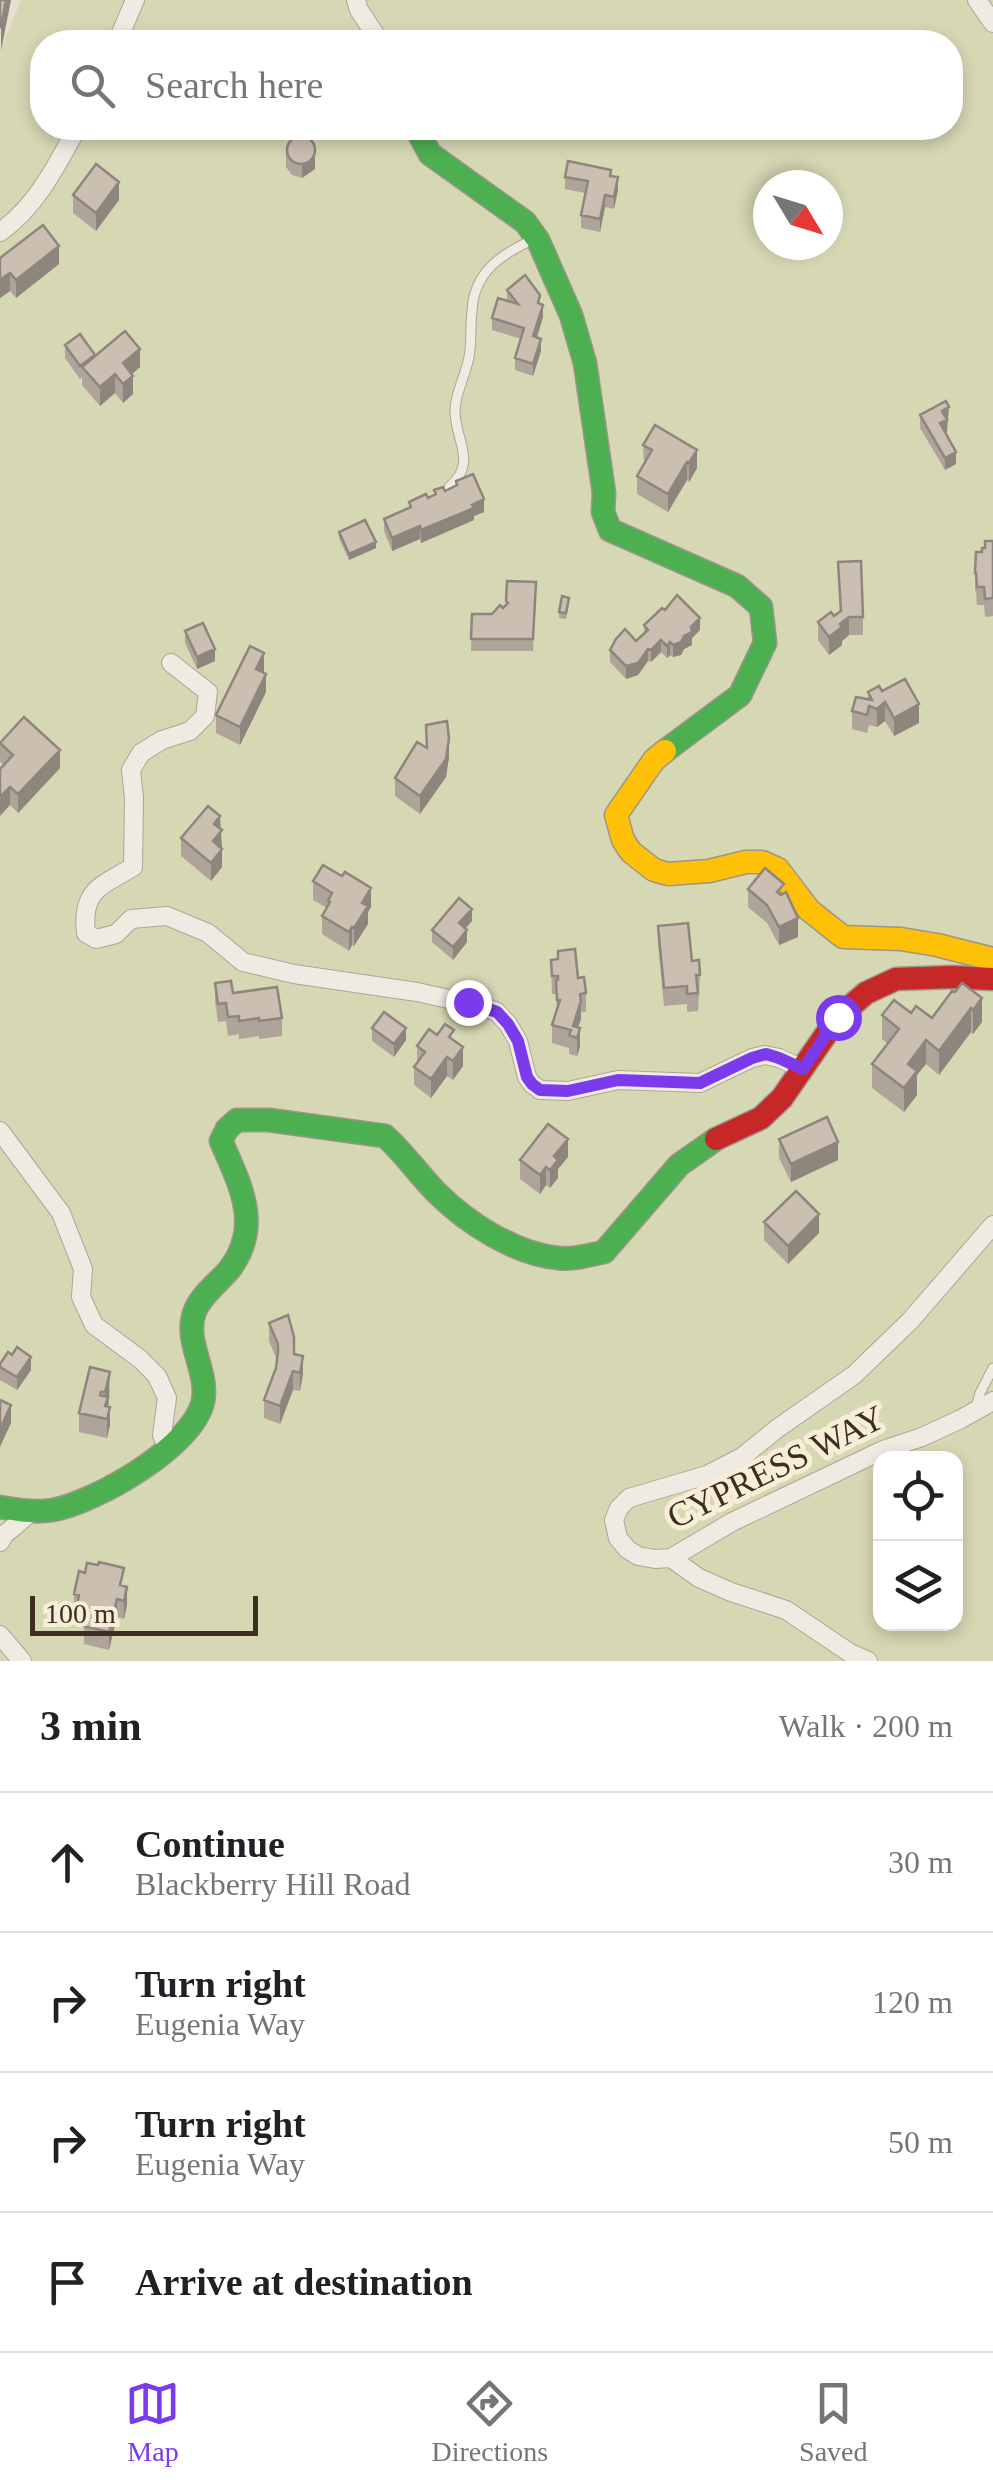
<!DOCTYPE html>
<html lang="en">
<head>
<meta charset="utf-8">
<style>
	:root { --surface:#fff; --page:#f6f6f6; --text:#202124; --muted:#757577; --line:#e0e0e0; --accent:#7c3aed }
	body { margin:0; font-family:Georgia,serif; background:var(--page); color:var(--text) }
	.controls { position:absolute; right:30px; bottom:30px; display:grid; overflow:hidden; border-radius:20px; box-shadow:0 5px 15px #0003 }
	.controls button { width:90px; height:90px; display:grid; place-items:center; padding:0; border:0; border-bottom:2px solid var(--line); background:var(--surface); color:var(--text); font:50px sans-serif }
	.compass { position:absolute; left:753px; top:170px; width:90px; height:90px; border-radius:50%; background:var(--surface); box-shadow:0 5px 15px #0003; rotate:128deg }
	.scale { position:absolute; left:30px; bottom:25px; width:228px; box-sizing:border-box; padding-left:10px; border:5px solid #3d2e20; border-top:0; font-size:28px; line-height:35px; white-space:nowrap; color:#3d2e20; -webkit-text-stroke:8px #f7eed8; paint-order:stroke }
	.stop { position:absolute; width:30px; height:30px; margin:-22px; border:8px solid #7c3aed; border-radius:50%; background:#fff }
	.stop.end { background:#7c3aed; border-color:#fff; box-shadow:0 2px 10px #0008 }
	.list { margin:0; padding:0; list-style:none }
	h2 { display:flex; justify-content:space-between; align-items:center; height:130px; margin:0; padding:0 40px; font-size:42px }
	h2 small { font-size:32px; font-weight:400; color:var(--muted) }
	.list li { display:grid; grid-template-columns:65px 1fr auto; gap:30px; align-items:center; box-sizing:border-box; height:140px; padding:0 40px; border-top:2px solid var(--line) }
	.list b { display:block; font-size:38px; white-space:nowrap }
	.list p { margin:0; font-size:32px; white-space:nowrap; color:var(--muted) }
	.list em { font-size:32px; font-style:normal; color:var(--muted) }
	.icon { flex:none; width:55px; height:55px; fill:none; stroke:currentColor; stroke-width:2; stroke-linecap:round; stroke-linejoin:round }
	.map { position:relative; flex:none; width:993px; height:1661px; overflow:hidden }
	.search { position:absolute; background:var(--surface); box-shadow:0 5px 15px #0003; left:30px; right:30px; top:30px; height:110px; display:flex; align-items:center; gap:25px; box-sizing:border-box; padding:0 35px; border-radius:40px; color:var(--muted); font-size:38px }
	.sheet { height:690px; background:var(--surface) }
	nav { display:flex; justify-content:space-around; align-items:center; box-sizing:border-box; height:140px; border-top:2px solid var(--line); background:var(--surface); font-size:28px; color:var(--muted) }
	nav a { display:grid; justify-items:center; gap:5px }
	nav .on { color:var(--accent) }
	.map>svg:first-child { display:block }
	.green { fill:#d6d7b3; fill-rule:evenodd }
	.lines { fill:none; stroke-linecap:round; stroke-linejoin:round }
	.lane-casing { stroke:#ada599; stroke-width:11 }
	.street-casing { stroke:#ada599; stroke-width:20 }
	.fast-casing { stroke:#9c958a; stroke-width:25 }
	.slow-casing { stroke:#9c958a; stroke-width:25 }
	.jam-casing { stroke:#9c958a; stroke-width:25 }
	.lane { stroke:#efebe3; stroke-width:9 }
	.street { stroke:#efebe3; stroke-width:18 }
	.fast { stroke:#4caf50; stroke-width:22 }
	.slow { stroke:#ffc107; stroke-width:22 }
	.jam { stroke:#c62828; stroke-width:22 }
	.wall { fill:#afa499 }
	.shaded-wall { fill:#8e867d }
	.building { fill:#cbbfb2; stroke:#8e867d; stroke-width:2.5 }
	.route { stroke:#7c3aed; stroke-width:12 }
	.labels { text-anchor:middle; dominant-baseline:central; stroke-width:10; stroke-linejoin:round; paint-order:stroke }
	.street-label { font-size:35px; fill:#3d2e20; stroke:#f7eed8 }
</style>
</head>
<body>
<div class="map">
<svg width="993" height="1661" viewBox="0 0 993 1661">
	<rect width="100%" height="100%" fill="#e7e0d1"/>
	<path class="green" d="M21 0H993V1661H0V51ZM42 42H950V128H42ZM768 185H828V245H768ZM880 1458H956V1624H880Z"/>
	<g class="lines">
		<g class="lane-casing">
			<path id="lane" d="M449 487C479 462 454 440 455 409 456 392 466 374 469 357 472 342 470 326 472 311 474 271 502 254 534 239
				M976 1408 980 1393 993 1368"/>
		</g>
		<g class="street-casing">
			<path id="street" d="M356 0 359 10 380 42
				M977 0 993 23
				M117 42 135 0
				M0 232C36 207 57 165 77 128
				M171 663 208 692 205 716 190 731 162 740 141 753 131 770 134 798 133 867C101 886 81 890 86 933L96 939 116 934 131 919 167 916 208 933 243 962 294 974 417 992 485 1007 497 1012 508 1024 518 1041 527 1077 532 1084 540 1090 568 1091 618 1080 700 1083 752 1058 765 1055 779 1058 803 1069
				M0 1131 61 1213 83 1269 81 1297 94 1325 140 1359 157 1376 167 1398 162 1435 168 1449
				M993 1225 910 1321 854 1375 778 1428 742 1457 707 1475 629 1498 619 1508 614 1520 618 1538 627 1549 638 1556 655 1559 671 1558 732 1522 883 1450 922 1437 961 1419 993 1401
				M0 1542 4 1535 30 1513
				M671 1558 699 1578 731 1592 786 1610 850 1653 868 1661
				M0 1635 22 1661"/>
		</g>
		<g class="fast-casing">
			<path id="fast" d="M416 128 430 154 525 222 538 240 571 315 585 363 604 493 603 512 610 530 737 586 761 607 765 643 740 695 665 751
				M0 1507C18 1510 35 1513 53 1510 96 1502 194 1446 203 1401 209 1371 183 1341 195 1311 201 1295 218 1283 229 1270 263 1226 240 1185 221 1141L227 1129 237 1120H269L385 1136C404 1153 419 1175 437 1193 467 1223 515 1254 558 1258 574 1260 589 1255 604 1252L679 1165 716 1139"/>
		</g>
		<g class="slow-casing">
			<path id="slow" d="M665 751 654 760 616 815 623 840 631 852 654 870 668 874 709 871 746 862H762L778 869 809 910 843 937 901 939 937 945 993 959"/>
		</g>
		<g class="jam-casing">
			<path id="jam" d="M716 1139 761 1118 782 1098 838 1017 866 993 896 979 952 977 993 979"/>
		</g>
		<use href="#lane" class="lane"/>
		<use href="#street" class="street"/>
		<use href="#fast" class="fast"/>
		<use href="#slow" class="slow"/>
		<use href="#jam" class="jam"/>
	</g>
	<path class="wall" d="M286 145 315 169 302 178 292 175 286 167Z
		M611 176 618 190 614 209 605 207 600 232 581 228V215L585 193 565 189V177Z
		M73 195 119 200 96 231 73 213Z
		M0 258 59 264 16 298 10 291 0 298Z
		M507 290 540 304 543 317 537 338 541 351 533 376 515 370V358L521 339 492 330V318L507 301Z
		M65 345 95 356 140 367 132 374 133 394 123 403 115 393 100 406 82 385V377L80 379 65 358Z
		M920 415 949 419 947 420V432L945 433 956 464 945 470 920 428Z
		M655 425 697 468 689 482 687 480 668 512 637 494V476L644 464 643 445Z
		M456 481 484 512 474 516V520L421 543 420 539 392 551 384 531V519L409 508V502L428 498 434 495V490L445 491 456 486Z
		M339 532 376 548 349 560 339 538Z
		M993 541V616L985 617 984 605H977L976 591H975L976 552H982Z
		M838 562 863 617V635H849L842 641V645L829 655 818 640V622L834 616 840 612Z
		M507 581 536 582 533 651H471L472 614H492L503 608 506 605Z
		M569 604 566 619 559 618V612Z
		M665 610 700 630 692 638V645L684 649 681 655 673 657 670 655 667 658 661 652 651 662 648 661 638 675 626 679 610 662V650L636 641 644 633V625Z
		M185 631 215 661 197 669 185 643Z
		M264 671 266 692 240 745 216 733V715Z
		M882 691 919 723 894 736 885 721 877 727 869 725 867 733 852 729V711L868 699V692Z
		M426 725 449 757 446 777 420 814 395 796V778L426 748Z
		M0 743 60 768 18 813 10 805 4 765 0 762Z
		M220 829 222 867 211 881 181 856V838Z
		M313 881 371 907 368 912V924L354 946 352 945 349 951 322 934V916L327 908 313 900Z
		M748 889 784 893 798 937 779 945 767 923 748 907Z
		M472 921 466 928 467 942 453 960 432 942V930Z
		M658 926 692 961 700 975 698 1011 687 1012V1004L664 1006 658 944Z
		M551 960 578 978 586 993V1012H581L578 1028 580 1047 577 1056 569 1054V1048L552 1043V1025L557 1011 556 994H552Z
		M215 983 282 1018V1036L259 1039V1036L239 1039V1034L228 1036 226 1021 218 1022 215 1001Z
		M962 983 982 1022 973 1034 971 1032 939 1075 926 1064 917 1075V1095L904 1112 872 1088V1064L888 1044 882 1039V1015L911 1013 932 1018Z
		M372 1028 406 1040 394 1057 372 1041Z
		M437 1035 454 1041 463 1066 453 1080 447 1076 431 1098 414 1085V1067L417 1063V1046Z
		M779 1139 838 1160 791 1182 779 1158Z
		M568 1157 558 1169V1178L550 1188 546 1185 540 1194 520 1179V1160Z
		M764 1222 819 1233 788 1264 764 1240Z
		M269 1323 294 1354 303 1374 300 1391 293 1390 280 1424 264 1418V1400L276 1368 277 1360 269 1341Z
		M0 1364 31 1370 17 1390 0 1380Z
		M90 1367 110 1390 108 1406 110 1425 107 1438 79 1432V1413Z
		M124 1586 127 1605 124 1619 117 1617 109 1650 84 1644V1626L77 1624V1613L74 1612V1594Z"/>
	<path class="shaded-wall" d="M6 0H11L1 51V27Z
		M315 157V169L302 178V166Z
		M618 177V190L614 209V197Z
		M119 182V200L96 231V213Z
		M605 195V207L600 232V219Z
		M59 246V264L16 298V280Z
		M10 273V291L0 298V280Z
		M543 305V317L533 349V336Z
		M541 339V351L533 376V364Z
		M140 349V367L123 382V363Z
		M115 374V393L100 406V387Z
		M133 376V394L123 403V384Z
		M949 407 947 432 940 436 942 411Z
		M697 450V468L689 482V463Z
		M956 452V464L945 470V458Z
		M687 462V480L668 512V494Z
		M484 499V512L474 516V520L421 543V530Z
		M420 526V539L392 551V538Z
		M376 542V548L349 560V554Z
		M849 617V635L842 641V645L829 655V637L840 624Z
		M700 618V630L692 638V645L684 649 681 655 673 657V645Z
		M661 640V652L651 662V650Z
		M670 642V655L667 658V646Z
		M215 649V661L197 669V657Z
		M648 649V661L638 675 626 679V666Z
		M264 653V671L256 687V669Z
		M266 674V692L240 745V727Z
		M885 702V721L877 727V709Z
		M919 704V723L894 736V718Z
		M449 738V757L446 777 420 814V796Z
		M60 750V768L18 813V794Z
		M10 787V805L0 816V797Z
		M220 816 222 848 213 859 214 824Z
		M222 849V867L211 881V863Z
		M371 888V907L368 912V924L354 946V928L362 903Z
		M472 909V921L459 935V923Z
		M798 918V937L779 945V927Z
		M352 927V945L349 951V932Z
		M467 930V942L453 960V947Z
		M982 998V1022L973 1034V1010Z
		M581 1001V1019L575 1037 573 1026Z
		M971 1008V1032L939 1075V1051Z
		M406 1028V1040L394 1057V1044Z
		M580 1028V1047L577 1056V1038Z
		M926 1040V1064L917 1075V1095L904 1112V1088L908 1064Z
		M463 1047V1066L453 1080V1061Z
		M447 1057V1076L431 1098V1079Z
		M568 1139V1157L558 1169V1178L550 1188V1170L554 1156Z
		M838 1142V1160L791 1182V1164Z
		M546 1167V1185L540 1194V1175Z
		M819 1214V1233L788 1264V1246Z
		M303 1356V1374L300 1391V1373Z
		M31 1357V1370L17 1390V1377Z
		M293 1371V1390L280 1424V1406Z
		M110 1372 108 1415 105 1419V1392Z
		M11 1405V1423L0 1447V1429Z
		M110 1407V1425L107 1438V1419Z
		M127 1587V1605L124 1619V1601Z
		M117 1599V1617L109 1650V1632Z"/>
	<path class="building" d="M0 0H6L1 27H0Z
		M287 150a14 14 0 1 1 28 0a14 14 0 1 1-28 0Z
		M568 161 611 170 610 176 618 177 614 197 605 195 600 219 581 215 588 181 565 177Z
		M96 164 119 182 96 213 73 195Z
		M43 225 59 246 16 280 10 273 0 280V258Z
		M525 275 540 295 538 303 543 305 533 336 541 339 533 364 515 358 524 328 492 318 498 298 518 304 507 290Z
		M125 331 140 349 123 363 133 376 123 384 115 374 100 387 82 367Z
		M80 334 95 355 80 366 65 345Z
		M946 401 949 407 942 411 947 420 940 423 956 452 945 458 920 415Z
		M655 425 697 450 689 463 687 462 668 494 637 476 652 450 643 445Z
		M473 474 484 499 472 505 474 508 421 530 420 526 392 538 384 519 411 507 409 502 426 494 428 498 436 494 434 490 443 487 445 491 457 485 456 481Z
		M365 520 376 542 349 554 339 532Z
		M985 541H993V598L985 599 984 587H977L976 573H975L976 552H982V548H985Z
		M861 561 863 617H849L840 624 842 627 829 637 818 622 831 612 834 616 841 611 838 562Z
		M507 581 536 582 533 639H471L472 614H492L500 605 503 608 508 603 506 601Z
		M677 595 700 618 691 627 692 632 684 636 681 642 673 645 670 642 667 646 661 640 651 650 648 649 638 663 626 666 610 650 616 639 625 629 636 641 648 630 644 625 662 608 665 610Z
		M562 596 569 598 566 613 559 612Z
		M203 623 215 649 197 657 185 631Z
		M250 646 264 653 256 669 266 674 240 727 216 715Z
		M905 679 919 704 894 718 885 702 877 709 869 706 867 715 852 711 856 697 872 700 868 692 879 686 882 691Z
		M24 717 60 750 18 794 10 787 0 797V769L13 755 0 743Z
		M447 721 449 738 446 759 420 796 395 778 417 742 427 748 426 725Z
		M208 806 220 816 214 824 222 830 213 841 222 849 211 863 181 838Z
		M323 865 342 876 345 872 371 888 362 903 368 906 354 928 352 927 349 932 322 916 330 902 328 901 332 893 313 881Z
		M765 868 784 884 777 892 781 895 786 892 798 918 779 927 767 905 748 889Z
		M459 898 472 909 459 923 467 930 453 947 432 930Z
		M688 923 692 961 699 960 700 975H696L698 993 687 994V986L664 988 658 926Z
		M575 949 578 978 584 977 586 993 580 994 581 1001 573 1026 580 1028 577 1038 569 1035 571 1030 552 1025 560 1000H557L556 980H558V976H552L551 960 558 959V951Z
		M231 981 233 993 277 987 282 1018 259 1021V1018L239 1021V1016L228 1017 226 1003 218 1004 215 983Z
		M962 983 982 998 973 1010 971 1008 939 1051 926 1040 908 1064 917 1071 904 1088 872 1064 899 1029 882 1015 894 1000 911 1013 916 1006 932 1018 952 991 955 992Z
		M384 1012 406 1028 394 1044 372 1028Z
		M445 1024 454 1030 449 1037 463 1047 453 1061 447 1057 431 1079 414 1067 425 1052 417 1046 429 1029 437 1035Z
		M827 1117 838 1142 791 1164 779 1139Z
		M548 1124 568 1139 554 1156 558 1160 550 1170 546 1167 540 1175 520 1160Z
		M796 1191 819 1214 788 1246 764 1222Z
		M288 1315 294 1337V1354L303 1356 300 1373 293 1371 280 1406 264 1400 276 1368 278 1352V1344L269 1323Z
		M17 1347 31 1357 17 1377 0 1367V1364L8 1352 12 1355Z
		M90 1367 110 1372 105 1392H101L100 1395 108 1397 105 1406 110 1407 107 1419 79 1413Z
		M0 1400 11 1405 0 1429Z
		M99 1562 124 1568 120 1585 127 1587 124 1601 117 1599 109 1632 84 1626 88 1608 77 1606 79 1595 74 1594 79 1571 85 1573 87 1563 98 1565Z"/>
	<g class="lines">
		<path class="route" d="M468 1002 497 1012 508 1024 518 1041 527 1077 532 1084 540 1090 568 1091 618 1080 700 1083 752 1058 766 1054 779 1058 803 1069 838 1017"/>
	</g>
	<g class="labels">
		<g class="street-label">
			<text transform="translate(776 1467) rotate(-26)">CYPRESS WAY</text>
		</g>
	</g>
</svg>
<div class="controls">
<button><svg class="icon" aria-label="locate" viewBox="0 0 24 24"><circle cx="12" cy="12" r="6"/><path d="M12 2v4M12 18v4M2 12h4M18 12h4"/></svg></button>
<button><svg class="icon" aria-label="layers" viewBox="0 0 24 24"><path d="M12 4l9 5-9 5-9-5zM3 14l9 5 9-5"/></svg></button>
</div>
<svg class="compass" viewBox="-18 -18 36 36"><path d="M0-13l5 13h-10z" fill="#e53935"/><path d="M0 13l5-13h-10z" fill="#757577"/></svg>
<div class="scale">100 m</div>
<div class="stop" style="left:838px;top:1017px"></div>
<div class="stop end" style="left:468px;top:1002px"></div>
<div class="search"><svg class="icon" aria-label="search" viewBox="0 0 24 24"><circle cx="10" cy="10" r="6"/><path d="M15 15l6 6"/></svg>Search here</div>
</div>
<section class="sheet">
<h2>3 min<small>Walk · 200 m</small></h2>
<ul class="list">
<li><svg class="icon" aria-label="ahead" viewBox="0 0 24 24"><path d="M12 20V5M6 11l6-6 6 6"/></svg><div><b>Continue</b><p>Blackberry Hill Road</p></div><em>30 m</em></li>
<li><svg class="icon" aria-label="right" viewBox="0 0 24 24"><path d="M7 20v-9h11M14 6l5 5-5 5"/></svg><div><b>Turn right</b><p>Eugenia Way</p></div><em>120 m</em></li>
<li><svg class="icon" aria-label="right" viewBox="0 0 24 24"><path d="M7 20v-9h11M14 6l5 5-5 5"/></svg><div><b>Turn right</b><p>Eugenia Way</p></div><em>50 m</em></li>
<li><svg class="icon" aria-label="arrive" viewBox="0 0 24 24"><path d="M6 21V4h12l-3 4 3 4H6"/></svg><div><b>Arrive at destination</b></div></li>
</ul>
</section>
<nav>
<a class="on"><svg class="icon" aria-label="map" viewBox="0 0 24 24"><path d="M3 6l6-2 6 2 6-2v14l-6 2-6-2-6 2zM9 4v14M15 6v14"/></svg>Map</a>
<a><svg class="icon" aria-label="directions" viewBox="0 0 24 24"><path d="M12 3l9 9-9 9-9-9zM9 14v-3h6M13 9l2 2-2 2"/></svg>Directions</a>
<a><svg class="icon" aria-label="saved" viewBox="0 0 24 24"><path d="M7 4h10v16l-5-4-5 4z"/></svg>Saved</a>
</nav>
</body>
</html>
